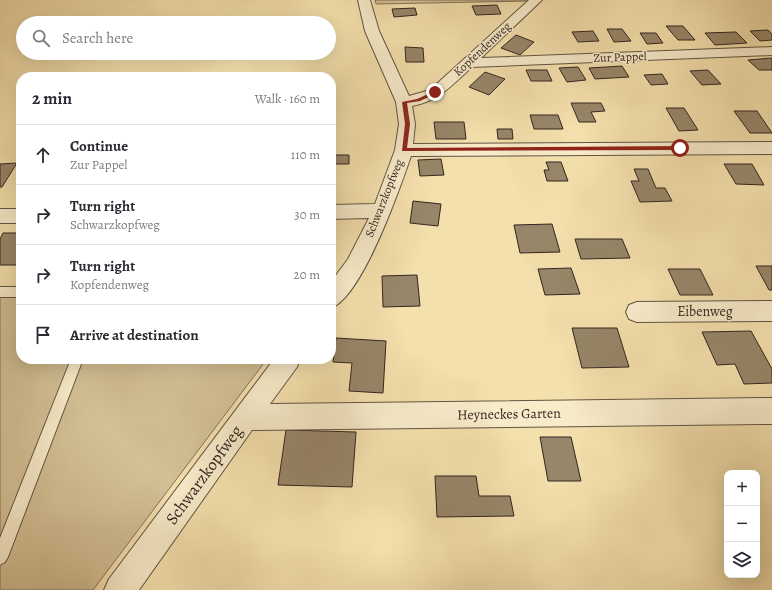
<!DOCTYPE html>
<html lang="en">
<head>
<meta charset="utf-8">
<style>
	:root { --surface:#fff; --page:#f7f7f7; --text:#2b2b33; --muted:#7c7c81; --line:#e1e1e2 }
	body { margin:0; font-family:Alegreya,serif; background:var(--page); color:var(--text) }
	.controls { position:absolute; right:12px; bottom:12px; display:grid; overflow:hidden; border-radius:8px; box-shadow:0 4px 16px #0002 }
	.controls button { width:36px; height:36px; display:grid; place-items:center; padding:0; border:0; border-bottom:1px solid var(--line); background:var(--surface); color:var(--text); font:20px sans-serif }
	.stop { position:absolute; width:12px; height:12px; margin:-9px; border:3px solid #8f2418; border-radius:50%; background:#fff }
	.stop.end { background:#8f2418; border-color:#fff; box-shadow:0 1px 4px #0008 }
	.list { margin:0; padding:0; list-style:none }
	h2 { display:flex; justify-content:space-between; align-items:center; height:52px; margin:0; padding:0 16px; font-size:17px }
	h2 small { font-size:13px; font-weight:400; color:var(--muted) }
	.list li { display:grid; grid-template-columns:26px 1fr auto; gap:12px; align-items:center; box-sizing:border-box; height:60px; padding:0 16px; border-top:1px solid var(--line) }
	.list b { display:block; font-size:15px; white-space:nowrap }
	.list p { margin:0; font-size:13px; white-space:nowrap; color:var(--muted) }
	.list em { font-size:13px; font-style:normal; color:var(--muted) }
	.icon { flex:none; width:22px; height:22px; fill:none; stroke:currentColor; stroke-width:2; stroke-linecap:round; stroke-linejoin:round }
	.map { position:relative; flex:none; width:772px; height:590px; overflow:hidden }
	.search { position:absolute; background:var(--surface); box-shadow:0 4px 16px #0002; left:16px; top:16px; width:320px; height:44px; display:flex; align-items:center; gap:10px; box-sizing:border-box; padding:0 14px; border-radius:22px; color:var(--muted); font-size:15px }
	.panel { position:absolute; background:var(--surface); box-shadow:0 4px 16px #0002; left:16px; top:72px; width:320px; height:292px; border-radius:16px }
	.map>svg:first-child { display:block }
	.green { fill:#d3c095; stroke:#82725a }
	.building { fill:#978669; stroke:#322520 }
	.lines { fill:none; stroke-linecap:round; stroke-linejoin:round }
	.lane-casing { stroke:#625443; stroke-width:2 }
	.street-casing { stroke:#625443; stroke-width:2 }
	.lane { fill:#f8ebca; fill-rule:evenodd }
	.street { fill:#f8ebca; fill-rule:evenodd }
	.route { fill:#8f2418 }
	.labels { text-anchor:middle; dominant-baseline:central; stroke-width:3; stroke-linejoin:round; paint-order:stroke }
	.far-street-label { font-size:12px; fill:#322520; stroke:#f8ebca }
	.street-label { font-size:14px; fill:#322520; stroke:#f8ebca }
	.near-street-label { font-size:17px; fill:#322520; stroke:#f8ebca }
</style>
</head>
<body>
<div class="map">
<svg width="772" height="590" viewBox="0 0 772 590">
	<rect width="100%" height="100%" fill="#f4e0ad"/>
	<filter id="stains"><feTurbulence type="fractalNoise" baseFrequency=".005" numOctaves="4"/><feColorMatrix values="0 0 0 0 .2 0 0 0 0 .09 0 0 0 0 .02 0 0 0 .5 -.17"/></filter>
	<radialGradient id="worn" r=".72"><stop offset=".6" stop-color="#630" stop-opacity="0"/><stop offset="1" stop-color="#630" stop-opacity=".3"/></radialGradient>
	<path class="green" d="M375 0H532L531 1 376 4Z
		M0 287H21V359H267L93 590H0Z"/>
	<path class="building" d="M497 5 501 14 476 15 472 6Z
		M415 8 417 15 394 17 392 9Z
		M666 26H683L695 40H678Z
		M607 29H622L631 41 614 42Z
		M768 30 772 34V40L760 41 750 31Z
		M593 31 599 41 578 42 572 32Z
		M736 32 747 43 715 45 705 33Z
		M640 33H656L663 43 647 44Z
		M516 35 534 42 520 55 501 48Z
		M405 47 423 48 424 62H406Z
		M772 58V70H759L748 60Z
		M622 66 629 77 595 79 589 68Z
		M578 67 586 80 567 82 559 68Z
		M526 70H547L552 81H531Z
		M708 70 721 84 702 85 690 71Z
		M485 72 505 79 489 95 469 87Z
		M662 74 668 84 651 85 644 75Z
		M571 103H601L605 111 591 112 596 122H579Z
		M666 108H684L698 130 679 131Z
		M734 111H757L772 133H750Z
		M530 115H558L563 129H534Z
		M434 122H464L466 139H436Z
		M497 129H512L513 139H498Z
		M333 155H349V164H332Z
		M441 159 444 175 420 176 418 160Z
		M546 162H561L568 181H547L544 170H549Z
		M17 163 2 187H0V164Z
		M724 164H752L764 185 736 184Z
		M634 169H648L656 188H665L672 201 640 202 631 181H639Z
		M413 201 441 204 438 226 410 223Z
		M552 224 560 252 520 253 514 225Z
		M3 233H21V257L17 265H0V239Z
		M575 239H622L630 258 581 259Z
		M756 266H772V290H769Z
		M571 268 580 294 545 295 538 269Z
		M668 269H700L713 295H680Z
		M417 275 420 306 383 307 382 276Z
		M572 328H617L629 367 582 368Z
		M751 331 772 369V383L744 384 735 364 717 365 702 332Z
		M336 338 386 341 383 393 349 391 352 363 333 362Z
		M286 430 356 432 352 487 278 485Z
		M540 437H571L581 481H548Z
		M435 476H476L479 496H510L514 516 437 517Z"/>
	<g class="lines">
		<g class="lane-casing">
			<path id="lane" d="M0 287H21V297H0Z
				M71 359H83L8 557 5 562 0 565V538Z"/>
		</g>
		<g class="street-casing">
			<path id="street" d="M358 0H370L379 31 409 96 430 90 529 0H542L481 58 772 47V55L472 67C453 84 438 102 412 106L415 124 413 144 772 142V154L411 156C400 188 362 297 331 308V282L348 259 369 218 331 219V205L375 204 395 150 399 124 396 102 365 31Z
				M0 209H21V223H0Z
				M772 301V321L637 322 629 319 626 312 629 305 637 302Z
				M274 359H300L297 367 270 404 772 398V424L252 430 139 590H104L109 579Z"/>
		</g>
		<use href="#lane" class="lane"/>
		<use href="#street" class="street"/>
	</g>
	<path class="route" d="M435 91 437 93 420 101 407 103 410 124 407 148 680 146 683 148 680 150 402 151 405 124 402 102 417 99Z"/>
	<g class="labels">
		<g class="far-street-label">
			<text transform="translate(482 49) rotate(-43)">Kopfendenweg</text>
			<text transform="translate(620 57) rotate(-2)">Zur Pappel</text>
			<text transform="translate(384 198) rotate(-68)">Schwarzkopfweg</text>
		</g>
		<g class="street-label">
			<text x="705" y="311">Eibenweg</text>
			<text transform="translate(509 414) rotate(-1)">Heyneckes Garten</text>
		</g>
		<g class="near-street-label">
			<text transform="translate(204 475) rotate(-54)">Schwarzkopfweg</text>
		</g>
	</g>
	<rect width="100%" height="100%" filter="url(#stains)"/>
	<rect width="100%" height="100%" fill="url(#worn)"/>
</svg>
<div class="controls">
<button>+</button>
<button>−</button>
<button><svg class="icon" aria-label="layers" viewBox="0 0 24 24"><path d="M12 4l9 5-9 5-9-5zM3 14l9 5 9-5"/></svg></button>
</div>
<div class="stop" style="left:680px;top:148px"></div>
<div class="stop end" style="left:435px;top:92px"></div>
<div class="search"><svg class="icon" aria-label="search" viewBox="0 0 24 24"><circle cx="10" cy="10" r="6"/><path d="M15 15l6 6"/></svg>Search here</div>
<section class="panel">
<h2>2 min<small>Walk · 160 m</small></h2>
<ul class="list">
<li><svg class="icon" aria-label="ahead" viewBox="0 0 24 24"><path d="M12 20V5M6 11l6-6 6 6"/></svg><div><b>Continue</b><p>Zur Pappel</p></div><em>110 m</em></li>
<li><svg class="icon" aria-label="right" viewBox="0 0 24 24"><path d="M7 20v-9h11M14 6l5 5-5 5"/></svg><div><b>Turn right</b><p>Schwarzkopfweg</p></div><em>30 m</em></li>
<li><svg class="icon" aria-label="right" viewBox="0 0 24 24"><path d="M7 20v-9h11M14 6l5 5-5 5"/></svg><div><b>Turn right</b><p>Kopfendenweg</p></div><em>20 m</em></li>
<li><svg class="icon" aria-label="arrive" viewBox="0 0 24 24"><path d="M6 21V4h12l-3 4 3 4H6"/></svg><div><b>Arrive at destination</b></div></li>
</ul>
</section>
</div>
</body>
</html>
